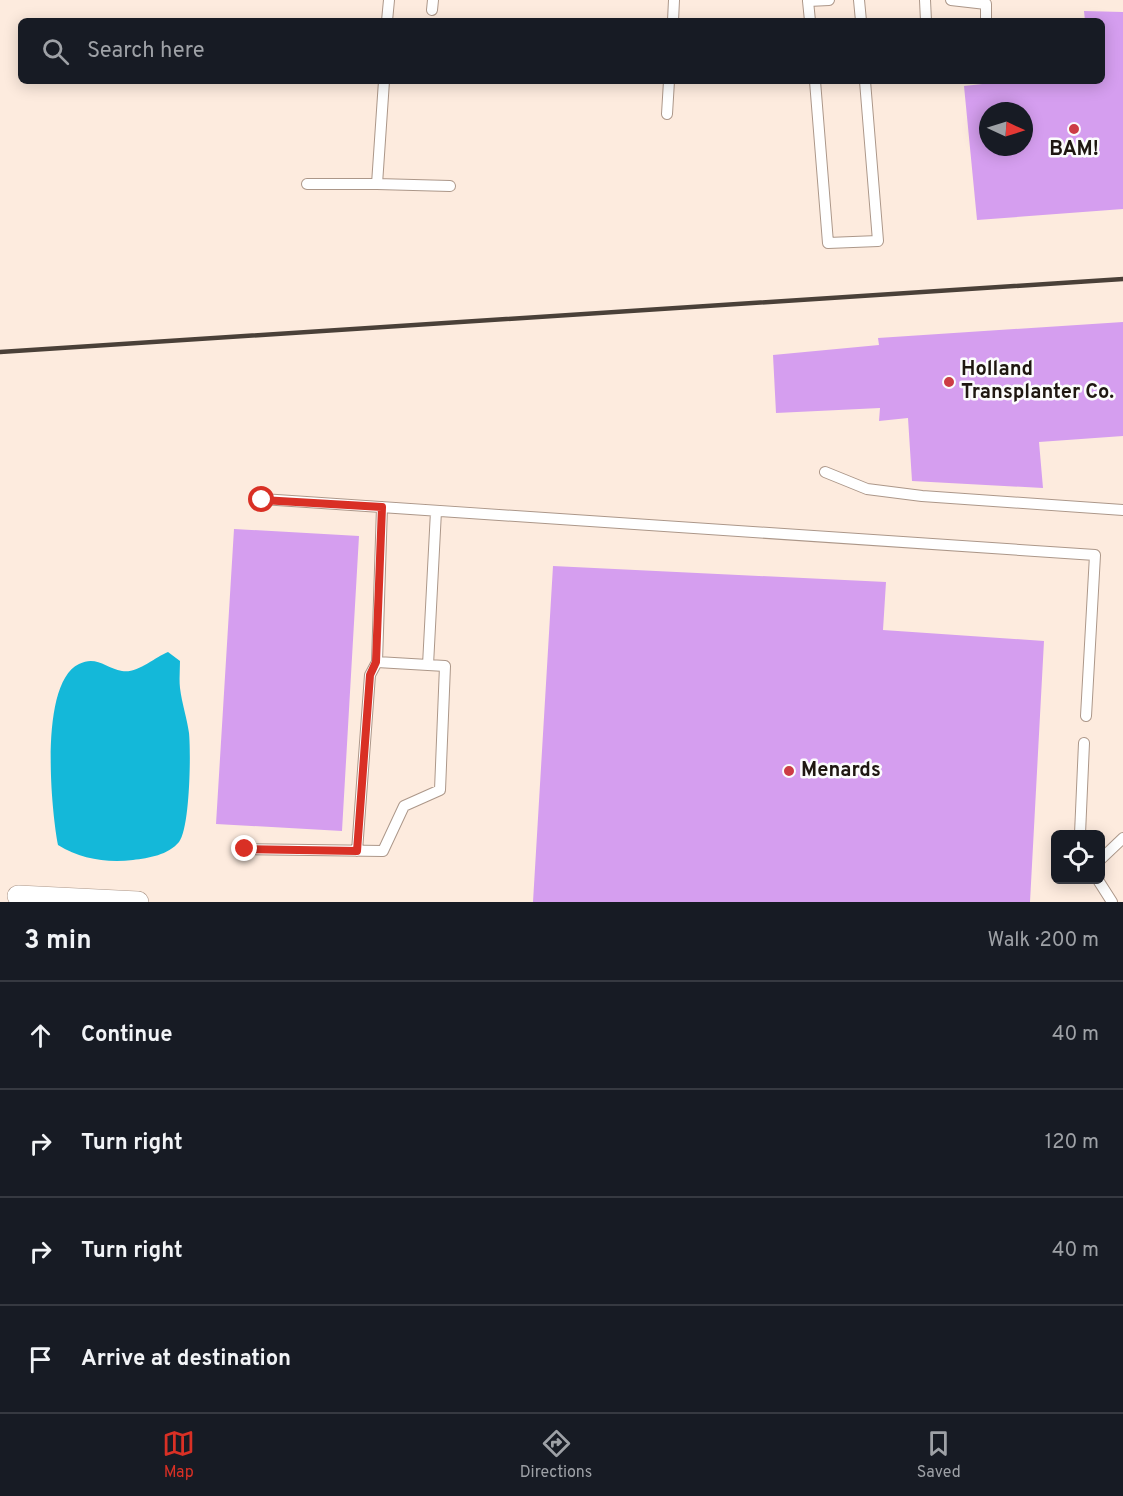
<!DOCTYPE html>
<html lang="en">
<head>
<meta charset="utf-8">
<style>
	:root { --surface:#171b24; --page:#20242c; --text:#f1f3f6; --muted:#9ea1a6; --line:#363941; --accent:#d93025 }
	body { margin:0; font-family:Overpass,sans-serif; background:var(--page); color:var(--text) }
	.controls { position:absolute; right:18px; bottom:18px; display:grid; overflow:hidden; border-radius:9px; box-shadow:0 3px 15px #0003 }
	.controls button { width:54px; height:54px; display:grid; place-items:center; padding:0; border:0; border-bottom:2px solid var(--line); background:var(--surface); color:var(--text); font:30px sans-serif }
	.compass { position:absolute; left:979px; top:102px; width:54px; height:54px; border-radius:50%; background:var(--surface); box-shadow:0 3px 15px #0003; rotate:94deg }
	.stop { position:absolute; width:18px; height:18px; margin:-14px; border:4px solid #d93025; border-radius:50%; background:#fff }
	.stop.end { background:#d93025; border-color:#fff; box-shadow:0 2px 6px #0008 }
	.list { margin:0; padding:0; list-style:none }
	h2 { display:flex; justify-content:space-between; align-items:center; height:78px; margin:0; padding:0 24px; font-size:26px }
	h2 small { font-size:20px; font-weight:400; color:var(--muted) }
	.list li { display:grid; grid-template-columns:39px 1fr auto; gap:18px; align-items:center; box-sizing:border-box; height:108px; padding:0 24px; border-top:2px solid var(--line) }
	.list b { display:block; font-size:22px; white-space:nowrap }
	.list em { font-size:20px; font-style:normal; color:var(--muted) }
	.icon { flex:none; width:33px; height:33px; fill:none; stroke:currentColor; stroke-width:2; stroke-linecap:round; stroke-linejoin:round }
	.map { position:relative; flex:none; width:1123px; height:902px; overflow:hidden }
	.search { position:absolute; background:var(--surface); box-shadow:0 3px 15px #0003; left:18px; right:18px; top:18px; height:66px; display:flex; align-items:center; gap:15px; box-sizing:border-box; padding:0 21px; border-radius:9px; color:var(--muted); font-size:22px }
	.sheet { height:510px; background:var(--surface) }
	nav { display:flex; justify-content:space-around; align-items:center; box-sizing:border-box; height:84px; border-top:2px solid var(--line); background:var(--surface); font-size:16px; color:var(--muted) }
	nav a { display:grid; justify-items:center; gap:3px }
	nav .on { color:var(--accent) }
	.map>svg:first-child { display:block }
	.water { fill:#14b8d9 }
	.building { fill:#d59eef; fill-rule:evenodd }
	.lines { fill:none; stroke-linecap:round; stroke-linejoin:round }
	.service-casing { stroke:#ac9789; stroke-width:12 }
	.minor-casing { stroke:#ac9789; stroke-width:22 }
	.service { stroke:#fff; stroke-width:10 }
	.minor { stroke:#fff; stroke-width:21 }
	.rail { stroke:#4a4038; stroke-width:4.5 }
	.route { stroke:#d93025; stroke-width:8 }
	.poi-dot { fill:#cc3c45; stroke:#fcfcfc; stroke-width:2 }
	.labels { text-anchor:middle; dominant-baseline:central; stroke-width:5; stroke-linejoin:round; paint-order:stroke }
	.poi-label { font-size:20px; font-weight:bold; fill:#1f1711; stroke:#fcfcfc; text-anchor:start }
</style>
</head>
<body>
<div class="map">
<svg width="1123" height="902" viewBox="0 0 1123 902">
	<rect width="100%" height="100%" fill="#fdebde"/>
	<path class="water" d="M168 652 180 661C180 670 179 679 180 688 182 704 187 718 189 733 191 753 190 828 179 842 168 855 149 858 133 860 106 863 81 859 58 845 51 808 39 683 79 664 96 655 106 668 122 671 137 674 155 657 168 652Z"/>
	<path class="building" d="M1084 11 1123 12V209L977 220 964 86 1010 81H1102V21H1085ZM988 111H1024V147H988Z
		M1123 322V436L1039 442 1043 488 912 481 908 418 879 421 880 408 776 413 773 355 879 345 878 338Z
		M234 529 359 536 342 831 216 824Z
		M553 566 886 582 883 630 1044 641 1030 902H533Z"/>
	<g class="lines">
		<g class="service-casing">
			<path id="service" d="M859 0 861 21
				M925 0 926 21
				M951 0 986 4V21
				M432 10 433 0
				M387 21 389 0
				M673 21 674 0
				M810 21 808 1 829 0
				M815 81 828 243 878 241 865 81
				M667 114 669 81
				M307 184H377L384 81
				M377 184 450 186
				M825 472 867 489 922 496 1123 510
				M262 499 1095 555 1086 716
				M428 665 436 511
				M1080 834 1084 743
				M245 849 383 851 404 806 440 790 445 666 377 662 382 507
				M357 851 370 675 377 662
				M1100 860 1123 838
				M1098 880 1112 902"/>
		</g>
		<g class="minor-casing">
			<path id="minor" d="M18 896 138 902"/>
		</g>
		<use href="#service" class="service"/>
		<use href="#minor" class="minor"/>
		<path class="rail" d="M0 352 1123 279"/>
	</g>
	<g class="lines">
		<path class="route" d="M245 849 357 851 370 675 376 662 382 507 262 500"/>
	</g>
	<g class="poi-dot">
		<circle cx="1074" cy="129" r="6"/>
		<circle cx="949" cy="382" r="6"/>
		<circle cx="789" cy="771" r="6"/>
	</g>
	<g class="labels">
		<g class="poi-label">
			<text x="1074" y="150" text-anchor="middle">BAM!</text>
			<text x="961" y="370">Holland<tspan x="961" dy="23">Transplanter Co.</tspan></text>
			<text x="801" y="771">Menards</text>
		</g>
	</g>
</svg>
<div class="controls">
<button><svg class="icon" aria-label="locate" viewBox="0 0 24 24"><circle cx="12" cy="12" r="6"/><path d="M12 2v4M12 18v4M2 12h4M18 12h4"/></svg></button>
</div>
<svg class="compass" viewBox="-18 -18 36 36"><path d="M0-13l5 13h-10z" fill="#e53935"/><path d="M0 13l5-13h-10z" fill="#9ea1a6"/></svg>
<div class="stop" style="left:262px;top:500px"></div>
<div class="stop end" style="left:245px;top:849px"></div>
<div class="search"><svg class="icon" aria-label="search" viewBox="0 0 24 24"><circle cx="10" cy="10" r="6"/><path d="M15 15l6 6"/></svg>Search here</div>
</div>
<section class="sheet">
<h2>3 min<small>Walk · 200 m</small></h2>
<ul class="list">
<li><svg class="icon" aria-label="ahead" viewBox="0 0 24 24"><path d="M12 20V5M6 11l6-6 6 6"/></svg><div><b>Continue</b></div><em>40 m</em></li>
<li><svg class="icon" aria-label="right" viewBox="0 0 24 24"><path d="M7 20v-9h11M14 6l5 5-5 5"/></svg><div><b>Turn right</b></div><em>120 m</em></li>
<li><svg class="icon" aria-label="right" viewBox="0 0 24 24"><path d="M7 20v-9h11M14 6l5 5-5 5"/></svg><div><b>Turn right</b></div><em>40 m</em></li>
<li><svg class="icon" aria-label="arrive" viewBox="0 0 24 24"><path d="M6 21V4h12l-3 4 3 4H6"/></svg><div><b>Arrive at destination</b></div></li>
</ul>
</section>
<nav>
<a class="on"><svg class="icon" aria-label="map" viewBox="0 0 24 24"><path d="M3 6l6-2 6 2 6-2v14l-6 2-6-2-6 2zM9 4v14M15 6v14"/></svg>Map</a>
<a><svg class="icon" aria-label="directions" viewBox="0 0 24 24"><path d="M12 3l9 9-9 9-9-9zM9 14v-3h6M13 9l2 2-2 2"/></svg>Directions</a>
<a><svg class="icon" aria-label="saved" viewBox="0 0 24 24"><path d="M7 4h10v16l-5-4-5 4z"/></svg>Saved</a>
</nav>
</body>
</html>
